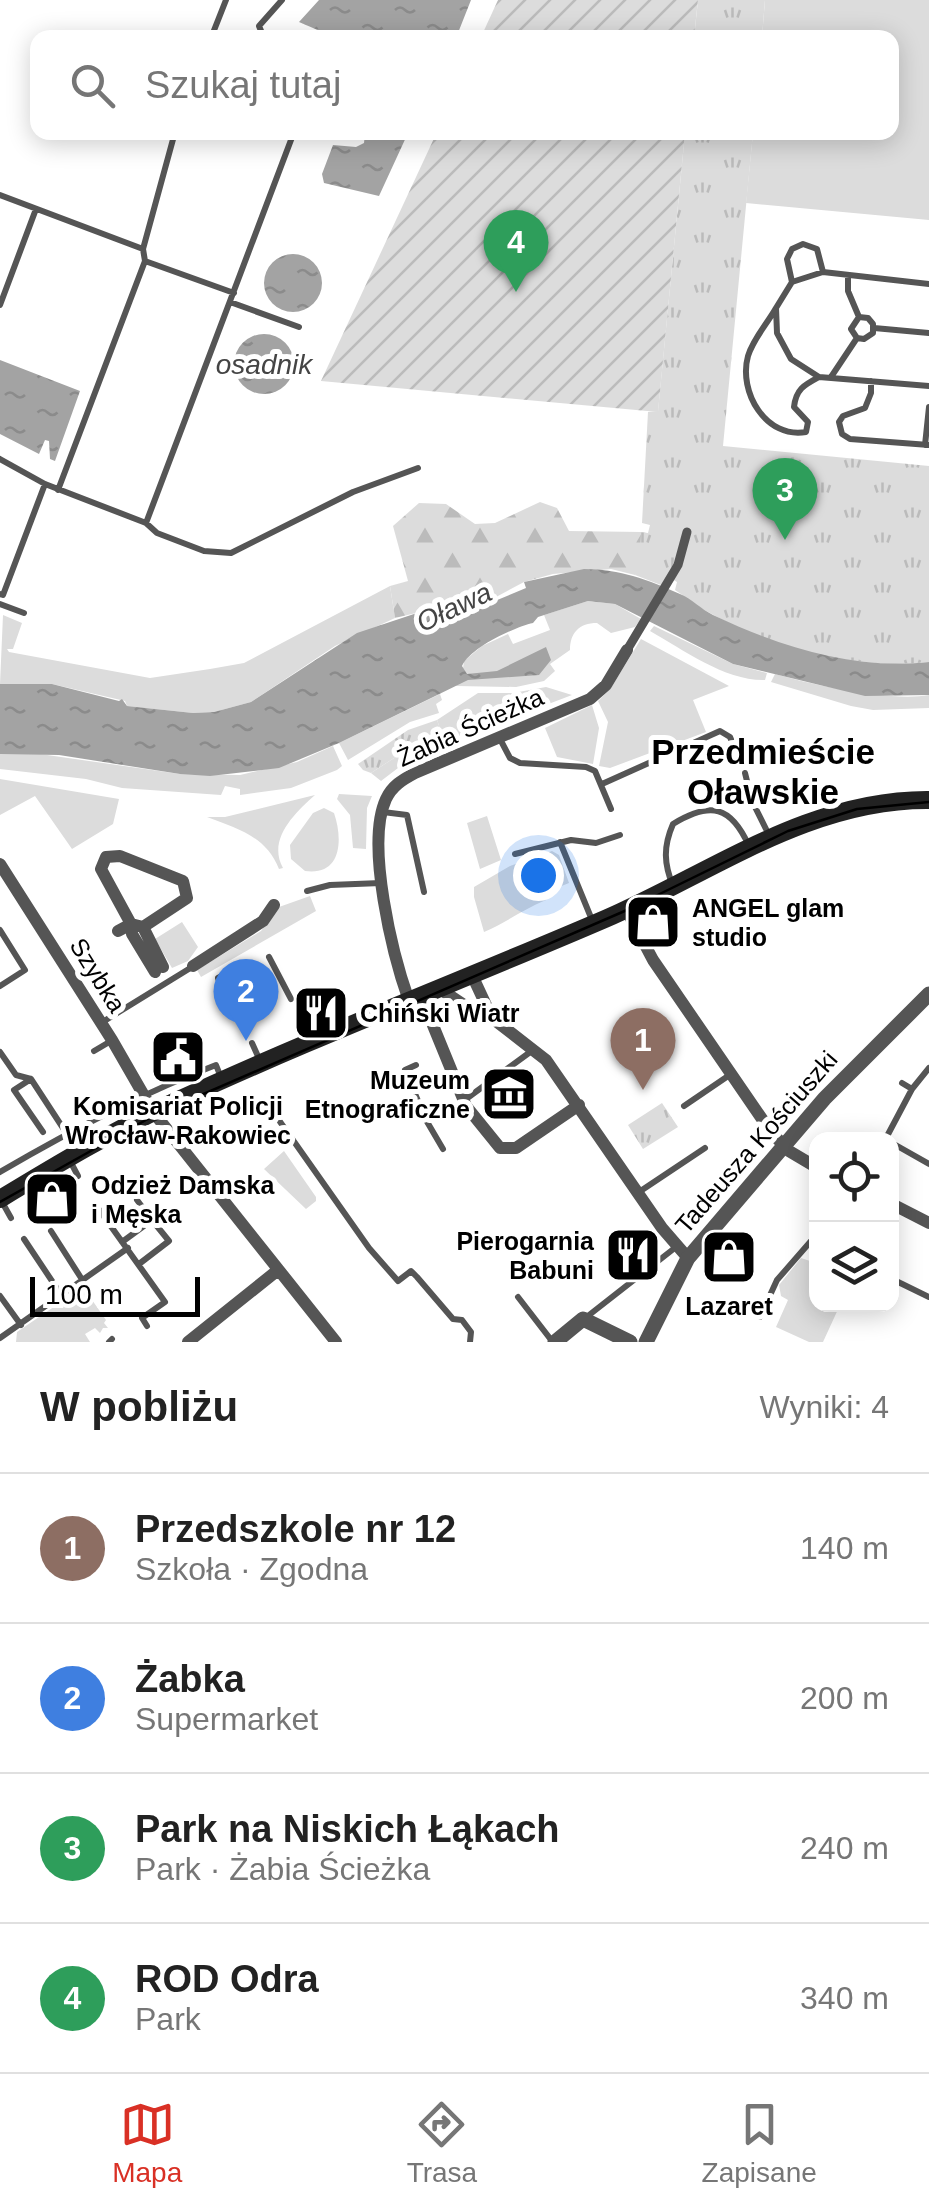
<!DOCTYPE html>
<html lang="pl">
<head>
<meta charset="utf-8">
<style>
	:root { --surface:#fff; --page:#f6f6f6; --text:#222; --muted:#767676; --line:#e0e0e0; --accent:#d93025 }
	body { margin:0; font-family:Arial,sans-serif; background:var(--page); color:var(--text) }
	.controls { position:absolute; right:30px; bottom:30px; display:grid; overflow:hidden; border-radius:20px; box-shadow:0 5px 25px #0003 }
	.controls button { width:90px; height:90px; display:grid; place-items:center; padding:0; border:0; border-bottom:2px solid var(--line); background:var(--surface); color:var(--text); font:50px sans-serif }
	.scale { position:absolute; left:30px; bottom:25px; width:170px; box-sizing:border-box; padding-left:10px; border:5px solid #000; border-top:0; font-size:28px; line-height:35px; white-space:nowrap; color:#000; -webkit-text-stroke:8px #fff; paint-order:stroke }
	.you { position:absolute; left:538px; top:875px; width:35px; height:35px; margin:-25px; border:8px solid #fff; border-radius:50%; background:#1a73e8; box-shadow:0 0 0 15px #1a73e833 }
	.badge { display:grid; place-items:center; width:65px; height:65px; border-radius:50%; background:var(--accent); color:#fff; font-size:32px; font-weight:700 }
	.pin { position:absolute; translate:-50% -82px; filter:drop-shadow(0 2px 5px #0008) }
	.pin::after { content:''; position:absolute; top:52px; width:35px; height:30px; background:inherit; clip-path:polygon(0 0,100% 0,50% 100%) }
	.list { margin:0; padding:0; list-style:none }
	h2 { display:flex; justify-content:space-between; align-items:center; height:130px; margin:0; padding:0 40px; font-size:42px }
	h2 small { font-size:32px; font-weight:400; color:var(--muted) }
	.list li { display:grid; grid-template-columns:65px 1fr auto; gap:30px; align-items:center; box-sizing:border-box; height:150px; padding:0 40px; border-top:2px solid var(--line) }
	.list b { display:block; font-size:38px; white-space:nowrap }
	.list p { margin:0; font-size:32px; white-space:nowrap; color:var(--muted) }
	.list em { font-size:32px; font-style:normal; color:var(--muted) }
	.icon { flex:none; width:55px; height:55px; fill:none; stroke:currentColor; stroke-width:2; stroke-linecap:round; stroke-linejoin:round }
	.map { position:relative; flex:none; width:929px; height:1342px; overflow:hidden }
	.search { position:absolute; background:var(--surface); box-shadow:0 5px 25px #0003; left:30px; right:30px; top:30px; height:110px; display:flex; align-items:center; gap:25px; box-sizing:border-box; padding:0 35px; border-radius:20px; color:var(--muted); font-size:38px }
	.sheet { height:730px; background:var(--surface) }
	nav { display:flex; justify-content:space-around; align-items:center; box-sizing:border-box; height:140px; border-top:2px solid var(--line); background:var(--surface); font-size:28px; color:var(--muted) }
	nav a { display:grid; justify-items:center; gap:5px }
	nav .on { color:var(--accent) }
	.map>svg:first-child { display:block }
	.grass { fill:#dcdcdc }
	.forest { fill:url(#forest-firs) }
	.park { fill:url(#park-tufts) }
	.garden { fill:url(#garden-furrows) }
	.water { fill:url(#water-ripples) }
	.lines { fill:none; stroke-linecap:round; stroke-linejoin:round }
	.service { stroke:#555; stroke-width:6 }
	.pedestrian { stroke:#555; stroke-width:9 }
	.minor { stroke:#555; stroke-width:12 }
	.tertiary { stroke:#555; stroke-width:15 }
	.secondary { stroke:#222; stroke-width:18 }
	.tram { stroke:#000; stroke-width:2.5 }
	.labels { text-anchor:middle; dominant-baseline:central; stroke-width:10; stroke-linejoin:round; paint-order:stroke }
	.street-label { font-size:25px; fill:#000; stroke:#fff }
	.poi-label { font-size:25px; font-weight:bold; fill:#000; stroke:#fff; text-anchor:start }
	.water-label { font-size:28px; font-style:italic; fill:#444; stroke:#fff }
	.district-label { font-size:35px; font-weight:bold; fill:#000; stroke:#fff }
</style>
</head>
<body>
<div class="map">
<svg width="929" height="1342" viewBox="0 0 929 1342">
	<defs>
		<pattern id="forest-firs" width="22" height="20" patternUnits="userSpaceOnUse" patternTransform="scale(2.5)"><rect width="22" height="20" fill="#dcdcdc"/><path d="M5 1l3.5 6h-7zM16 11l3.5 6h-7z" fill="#bbb"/></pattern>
		<pattern id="park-tufts" width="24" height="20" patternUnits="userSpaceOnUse" patternTransform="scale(2.5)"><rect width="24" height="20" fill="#dcdcdc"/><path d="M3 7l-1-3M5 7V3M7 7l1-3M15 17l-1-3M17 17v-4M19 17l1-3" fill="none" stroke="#bbb"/></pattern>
		<pattern id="garden-furrows" width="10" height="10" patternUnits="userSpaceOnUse" patternTransform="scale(2.5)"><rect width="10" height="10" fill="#dcdcdc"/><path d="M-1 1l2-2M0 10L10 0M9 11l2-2" fill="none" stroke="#bbb"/></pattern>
		<pattern id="water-ripples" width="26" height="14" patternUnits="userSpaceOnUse" patternTransform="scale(2.5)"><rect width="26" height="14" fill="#a3a3a3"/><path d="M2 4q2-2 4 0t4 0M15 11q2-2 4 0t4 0" fill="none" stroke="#8b8b8b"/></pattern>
	</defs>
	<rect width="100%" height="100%" fill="#fff"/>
	<path class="grass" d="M765 0H929V220L746 203 753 133 892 132V38L762 37Z
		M390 586 395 618 335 646 251 702 214 712 193 713 127 706 125 701 52 684H0L3 615 22 623 13 649H7L9 652 150 678 210 669 244 663Z
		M588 601 615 604 641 619 635 627 611 633 597 623C579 623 570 633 570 650L550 664 555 671 544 681 516 687 456 686 462 676 464 661 482 646 508 634 513 644 550 630 544 615Z
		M654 626 733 664 767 673 765 680C725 681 684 650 650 631Z
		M641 639 729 686 693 700 706 732 610 768 599 766 608 722 598 701 611 688Z
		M775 674C813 685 891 702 929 695V708L873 710 851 706 771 682Z
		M546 687 572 695 455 740 452 745 398 768 381 781 371 773 408 749 425 747 442 734 437 720 478 693H513Z
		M440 694 442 700 436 704 439 713 410 722 348 760 339 743Z
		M592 705 599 728 593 764 557 757 545 728Z
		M333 746 342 766 337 770 291 788 240 795V789L225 786 221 795 122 788 86 779 0 769V754L26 752 180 774 240 775 297 762Z
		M0 779 119 799 113 824 72 849 35 796 0 815Z
		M339 794 372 796 367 808 366 849 353 848 350 815 337 799Z
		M315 795C295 813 267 839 283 868L279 869C266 836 238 829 207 817H225Z
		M324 808 334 813C343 839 342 876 305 871L291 859 290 845 313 813Z
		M487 816 501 860 480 869 467 823Z
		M552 851 559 855 569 883 544 893 546 900C523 909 506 923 484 932L474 897V887L510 866Z
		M310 896 316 911 201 977 197 970 261 931 279 907Z
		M182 922 198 947 188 961 172 968 155 939Z
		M284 1151 316 1197V1201L306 1209 264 1169Z
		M743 1158 751 1164 720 1200 681 1229 677 1224Z
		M801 1258 816 1263V1304L840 1305 823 1342H809L776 1327 788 1300 781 1296 779 1285Z
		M83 1287 106 1320 104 1323 108 1328H103L100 1333 95 1328 85 1334 90 1342H16L17 1332Z"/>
	<path class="forest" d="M540 502 557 508 569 531 641 532 671 538 635 575 611 569 553 574 524 582 472 610 420 612 395 618 390 586 408 581 393 526 419 503 446 504 475 524 495 523Z"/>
	<path class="park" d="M698 0H765L762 37 694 38Z
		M685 133H753L723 446 929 466V662C855 670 773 649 708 612 696 606 686 597 675 590L677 582 667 576 661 585 635 575 639 567 641 532 648 533 650 525 642 523 648 412 658 411Z
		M437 720 442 734 425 747 408 749 371 773 363 770 358 764 408 730Z
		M662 1103 678 1127 643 1149 628 1125Z"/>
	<path class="garden" d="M498 0H698L694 37H481Z
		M437 132 685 133 658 412 321 381Z"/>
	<path class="water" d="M319 0H471L456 38 334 37 299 22Z
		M365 133H408L379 196 324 183 322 174 333 145 356 147 364 143Z
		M264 283a29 29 0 1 1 58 0a29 29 0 1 1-58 0Z
		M234 364a30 30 0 1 1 60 0a30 30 0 1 1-60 0Z
		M0 360 80 391 55 461 50 459 49 441 45 440 39 454 0 434Z
		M584 569C620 569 649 580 680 594 692 599 701 609 713 615 781 647 853 670 929 662V695L865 696 733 664 615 604 588 601 538 617 533 623C515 627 471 647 462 666L467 674 497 671 546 647 551 660 539 675 468 680 339 743 279 768 210 776 180 774 59 755 0 754V684H52L119 701 122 699 127 706 193 713 214 712 251 702 357 633 420 612 461 615 526 588 524 582Z"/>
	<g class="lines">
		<path class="service" d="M211 38 226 0
			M264 38 259 26 282 0
			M0 195 143 249
			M145 261 234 293
			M823 272 817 249 803 244 792 249 787 259 792 282 823 272 929 284
			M848 275V291L859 317
			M792 282 776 308 777 333 791 359 819 377 929 386
			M230 302 299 327
			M0 305 36 209
			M776 308C767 324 753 339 748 356 738 392 766 439 806 432L808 422 794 407C796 389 804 385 819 377
			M874 328 929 333
			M831 377 857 338 864 339 873 333V324L868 318 859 317 851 329 857 338
			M871 381V393L865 408 843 416 839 422 842 434 850 439 929 445
			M925 445 929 407
			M0 459 45 484 146 523 294 132
			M58 490 145 261 143 249 175 132
			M146 523 157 533 204 551 231 553 353 492 418 468
			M0 594 3 595 45 484
			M0 604 24 613
			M500 739 510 758 520 763 586 767 595 771 611 809
			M745 773 751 797
			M602 784 720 731 730 737 739 759
			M753 803 770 837
			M383 812 407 815 424 892
			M560 842 592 920
			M515 854 571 840 596 843 620 835
			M673 886C664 864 663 847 673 824 711 801 731 806 749 846
			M307 891 330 885 381 883
			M0 930 25 970 0 986
			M269 957 291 999
			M241 1012 231 1016 218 978 233 970 251 1008 241 1012 245 1023
			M101 1023 192 967
			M303 1023 310 1041
			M252 1043 261 1063
			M94 1051 111 1041
			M0 1052 16 1075 31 1079 78 1151
			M416 1065 405 1070 426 1120 443 1149
			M31 1079 14 1090 43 1132
			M902 1083 912 1089
			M466 1099 533 1050
			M684 1106 731 1074
			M86 1109 92 1119
			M276 1116 369 1248 398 1281 411 1271 417 1277 453 1319 462 1320 471 1332 470 1342
			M885 1140 912 1089 929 1068
			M892 1143 929 1164
			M69 1159 78 1176
			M0 1172C70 1131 140 1094 216 1065L222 1080
			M639 1192 705 1148
			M137 1200 152 1220
			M2 1202 11 1218
			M95 1204 165 1302 142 1318 147 1326
			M51 1231 83 1281
			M24 1239 62 1296
			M122 1242 152 1220 169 1241 139 1264
			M892 1279 929 1297
			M0 1296 21 1325
			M518 1297 552 1341
			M760 1317 777 1280 811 1241 816 1243
			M584 1319 676 1247
			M0 1338 128 1248
			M109 1342 112 1339"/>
		<path class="pedestrian" d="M627 650 678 565 687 532"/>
		<path class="minor" d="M0 864 112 1040 154 1113 336 1342
			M626 909 653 960 771 1132 789 1151 816 1167
			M143 927 187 898 183 881 120 856 106 857 101 869 131 924 143 927 163 967
			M118 931 131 924 132 934 155 972
			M193 966 263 921 274 905
			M472 975 492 1018
			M440 989 464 1005 492 1018 546 1060 662 1228 688 1258
			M421 996 466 1106 500 1148H516L579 1105
			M409 1001C393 956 365 844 386 799 392 786 402 780 415 773L590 699 606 685 627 650
			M892 1204 929 1223
			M188 1342 278 1270"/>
		<path class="tertiary" d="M555 1342 583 1319 630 1342
			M646 1342 688 1258 824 1099 929 994"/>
		<path class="secondary" d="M0 1199C56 1165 113 1131 172 1103 314 1037 461 981 605 919 711 873 809 799 929 800"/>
		<path class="tram" d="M0 1202 153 1116 627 910 788 831 857 809 929 802"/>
	</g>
	<defs>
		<g id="shop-square" transform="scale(2.875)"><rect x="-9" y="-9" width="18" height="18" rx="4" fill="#000" stroke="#fff"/><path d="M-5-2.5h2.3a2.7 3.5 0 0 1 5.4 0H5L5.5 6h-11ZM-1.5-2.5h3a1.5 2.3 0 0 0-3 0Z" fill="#fff"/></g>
		<g id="restaurant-square" transform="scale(2.875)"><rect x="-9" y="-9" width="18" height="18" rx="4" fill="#000" stroke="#fff"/><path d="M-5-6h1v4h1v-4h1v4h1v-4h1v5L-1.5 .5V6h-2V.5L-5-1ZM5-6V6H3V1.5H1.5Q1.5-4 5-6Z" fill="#fff"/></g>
		<g id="civic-square" transform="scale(2.875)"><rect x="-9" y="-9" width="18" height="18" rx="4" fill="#000" stroke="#fff"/><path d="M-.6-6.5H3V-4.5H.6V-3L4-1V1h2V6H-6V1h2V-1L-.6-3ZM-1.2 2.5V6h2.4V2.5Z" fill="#fff"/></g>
		<g id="museum-square" transform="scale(2.875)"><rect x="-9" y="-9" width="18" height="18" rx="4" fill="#000" stroke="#fff"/><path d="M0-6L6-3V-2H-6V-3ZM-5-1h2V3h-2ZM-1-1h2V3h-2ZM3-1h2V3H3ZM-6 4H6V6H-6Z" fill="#fff"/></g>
	</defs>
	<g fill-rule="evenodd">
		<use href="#shop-square" x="653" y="922"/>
		<use href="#restaurant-square" x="321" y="1013"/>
		<use href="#civic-square" x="178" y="1057"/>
		<use href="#museum-square" x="509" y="1094"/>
		<use href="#shop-square" x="52" y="1199"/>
		<use href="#restaurant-square" x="633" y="1255"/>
		<use href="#shop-square" x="729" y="1257"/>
	</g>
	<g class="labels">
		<g class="street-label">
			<text transform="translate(470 727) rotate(-24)">Żabia Ścieżka</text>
			<text transform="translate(98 975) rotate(58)">Szybka</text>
			<text transform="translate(756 1142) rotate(-49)">Tadeusza Kościuszki</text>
		</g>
		<g class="poi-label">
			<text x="692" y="908">ANGEL glam<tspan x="692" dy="29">studio</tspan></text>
			<text x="360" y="1013">Chiński Wiatr</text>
			<text x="470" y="1080" text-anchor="end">Muzeum<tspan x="470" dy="29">Etnograficzne</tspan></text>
			<text x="178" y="1106" text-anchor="middle">Komisariat Policji<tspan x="178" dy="29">Wrocław-Rakowiec</tspan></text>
			<text x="91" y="1185">Odzież Damska<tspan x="91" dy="29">i Męska</tspan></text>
			<text x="594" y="1241" text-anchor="end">Pierogarnia<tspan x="594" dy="29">Babuni</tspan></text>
			<text x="729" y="1306" text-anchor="middle">Lazaret</text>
		</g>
		<g class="water-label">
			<text x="264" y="364">osadnik</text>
			<text transform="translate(454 607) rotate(-25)">Oława</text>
		</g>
		<g class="district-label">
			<text x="763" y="751">Przedmieście<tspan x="763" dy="40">Oławskie</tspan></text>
		</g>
	</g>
</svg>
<div class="controls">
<button><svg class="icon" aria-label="locate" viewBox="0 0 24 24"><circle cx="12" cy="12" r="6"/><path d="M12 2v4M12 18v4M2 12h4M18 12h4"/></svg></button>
<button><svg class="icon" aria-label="layers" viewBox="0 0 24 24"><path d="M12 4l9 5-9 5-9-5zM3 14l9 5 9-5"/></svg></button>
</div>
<div class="scale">100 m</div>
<div class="you"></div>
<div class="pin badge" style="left:643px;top:1090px;background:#8d6e63">1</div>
<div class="pin badge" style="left:246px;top:1041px;background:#3f7fe0">2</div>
<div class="pin badge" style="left:785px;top:540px;background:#2e9e5b">3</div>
<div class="pin badge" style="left:516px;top:292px;background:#2e9e5b">4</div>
<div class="search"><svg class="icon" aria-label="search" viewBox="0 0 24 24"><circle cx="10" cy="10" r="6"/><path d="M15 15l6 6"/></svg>Szukaj tutaj</div>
</div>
<section class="sheet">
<h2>W pobliżu<small>Wyniki: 4</small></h2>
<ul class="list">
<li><span class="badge" style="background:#8d6e63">1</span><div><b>Przedszkole nr 12</b><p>Szkoła · Zgodna</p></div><em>140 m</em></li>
<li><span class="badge" style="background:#3f7fe0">2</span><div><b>Żabka</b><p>Supermarket</p></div><em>200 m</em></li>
<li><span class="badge" style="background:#2e9e5b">3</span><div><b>Park na Niskich Łąkach</b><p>Park · Żabia Ścieżka</p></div><em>240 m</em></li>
<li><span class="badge" style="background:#2e9e5b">4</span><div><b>ROD Odra</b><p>Park</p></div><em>340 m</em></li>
</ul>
</section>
<nav>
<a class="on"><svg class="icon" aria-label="map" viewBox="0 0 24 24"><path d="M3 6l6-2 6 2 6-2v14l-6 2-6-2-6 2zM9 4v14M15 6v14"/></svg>Mapa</a>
<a><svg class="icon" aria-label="directions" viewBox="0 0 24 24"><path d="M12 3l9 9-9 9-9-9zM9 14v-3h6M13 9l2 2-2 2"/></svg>Trasa</a>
<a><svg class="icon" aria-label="saved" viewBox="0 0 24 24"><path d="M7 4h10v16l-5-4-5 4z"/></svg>Zapisane</a>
</nav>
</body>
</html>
